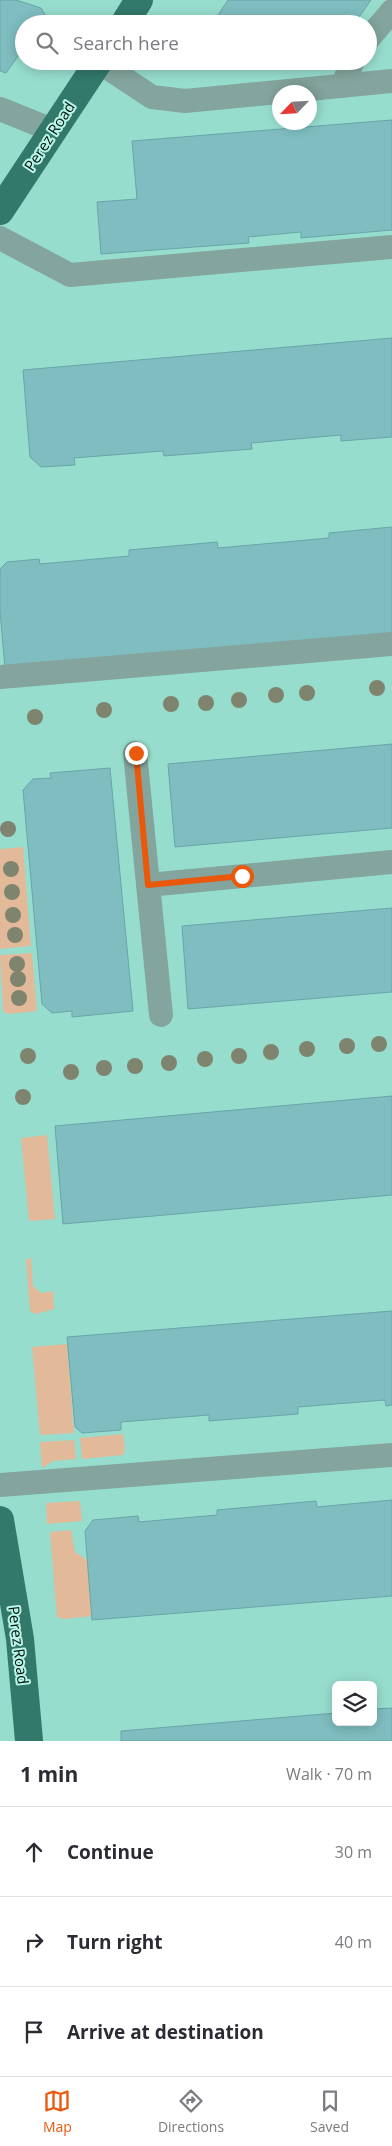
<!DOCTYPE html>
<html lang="en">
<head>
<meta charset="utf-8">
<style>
	:root { --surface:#fff; --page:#f7f7f7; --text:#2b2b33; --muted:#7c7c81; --line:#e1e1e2; --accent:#ea580c }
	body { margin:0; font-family:"Open Sans",sans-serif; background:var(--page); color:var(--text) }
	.controls { position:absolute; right:15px; bottom:15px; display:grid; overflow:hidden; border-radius:8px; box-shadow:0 2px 12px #0003 }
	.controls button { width:45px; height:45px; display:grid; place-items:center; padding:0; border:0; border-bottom:1px solid var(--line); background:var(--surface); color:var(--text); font:25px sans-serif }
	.compass { position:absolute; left:272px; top:85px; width:45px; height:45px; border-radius:50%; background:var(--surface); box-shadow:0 2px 12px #0003; rotate:245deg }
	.stop { position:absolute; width:15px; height:15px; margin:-11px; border:4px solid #ea580c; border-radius:50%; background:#fff }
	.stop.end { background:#ea580c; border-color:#fff; box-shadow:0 1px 5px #0008 }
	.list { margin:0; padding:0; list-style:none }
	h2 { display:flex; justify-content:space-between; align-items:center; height:65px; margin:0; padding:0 20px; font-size:21px }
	h2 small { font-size:16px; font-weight:400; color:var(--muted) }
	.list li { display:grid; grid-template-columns:32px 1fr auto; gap:15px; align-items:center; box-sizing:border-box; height:90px; padding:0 20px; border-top:1px solid var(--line) }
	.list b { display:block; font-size:19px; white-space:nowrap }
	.list em { font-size:16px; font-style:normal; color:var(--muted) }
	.icon { flex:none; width:28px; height:28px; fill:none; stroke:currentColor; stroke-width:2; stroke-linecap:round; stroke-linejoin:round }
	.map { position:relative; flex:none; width:392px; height:1741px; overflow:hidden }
	.search { position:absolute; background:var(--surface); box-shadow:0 2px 12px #0003; left:15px; right:15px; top:15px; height:55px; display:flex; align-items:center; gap:12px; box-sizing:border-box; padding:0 18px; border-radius:28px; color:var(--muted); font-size:19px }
	.sheet { height:335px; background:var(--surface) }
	nav { display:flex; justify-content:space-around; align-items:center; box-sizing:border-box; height:70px; border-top:1px solid var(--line); background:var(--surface); font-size:14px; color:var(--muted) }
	nav a { display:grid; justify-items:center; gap:2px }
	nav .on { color:var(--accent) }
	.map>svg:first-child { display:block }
	.built { fill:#97ddce; fill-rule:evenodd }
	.green { fill:#e2b999 }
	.building { fill:#7fbdc0; stroke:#68a5a8 }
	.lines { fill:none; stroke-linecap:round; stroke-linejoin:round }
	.minor { stroke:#83a59d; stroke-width:24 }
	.major { stroke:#32786b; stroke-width:28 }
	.tree { fill:#7e846d }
	.route { stroke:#ea580c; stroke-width:6 }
	.labels { text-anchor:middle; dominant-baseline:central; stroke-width:4; stroke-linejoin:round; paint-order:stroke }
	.street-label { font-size:15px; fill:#001511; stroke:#b9f5e7 }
</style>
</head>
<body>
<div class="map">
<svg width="392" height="1741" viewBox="0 0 392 1741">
	<rect width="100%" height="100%" fill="#ace7da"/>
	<path class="built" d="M0 0H392V1741H0ZM24 24H368V61H24ZM280 92H310V122H280ZM336 1685H373V1722H336Z"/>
	<path class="green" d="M23 847 31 946 0 949V849Z
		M32 953 37 1011 8 1014 3 1011 0 955Z
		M47 1135 55 1219 29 1221 21 1138Z
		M31 1257 33 1286 41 1293 53 1291 54 1309 36 1314 30 1311 26 1260Z
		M67 1344 74 1433 40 1435 32 1347Z
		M123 1434 125 1449 123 1455 82 1459 80 1438Z
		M74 1440 76 1459 53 1461 42 1468 40 1442Z
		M80 1501 82 1521 47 1524 46 1503Z
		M71 1530 75 1552 87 1560 92 1616 64 1619 57 1617 50 1532Z"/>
	<path class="building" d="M0 0H16L41 8 49 21 47 24H24V53L21 52 6 73 0 71Z
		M228 0H371L354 24H212Z
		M392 120V230L301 238V232L248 237 249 243 101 254 97 202 137 199 132 141Z
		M392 338V437L341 441V435L251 443 252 449 164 456 163 451 74 458 75 465 41 467 30 457 23 370Z
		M392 527V633L5 668 0 611V569L7 562 39 559 40 564 129 556V550L217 542 218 548 329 538V533Z
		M392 744V828L175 847 168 764Z
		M110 768 133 1011 72 1017V1011L52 1013 42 1004 23 790 33 779 51 778 50 773Z
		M392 908V992L188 1009 182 926Z
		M392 1096V1195L63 1224 55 1126Z
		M392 1311V1405L386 1406 385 1400 298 1407V1414L209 1421V1415L121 1422V1430L82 1433 75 1427 67 1337Z
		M392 1500V1596L92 1620 85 1531 93 1520 138 1516 139 1522 217 1515V1510L316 1501 317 1507Z
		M392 1708V1741H121V1731L336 1713V1722H373V1709Z"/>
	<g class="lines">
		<path class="minor" d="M368 39 392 11
			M99 62 152 97 185 101 392 81
			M342 86 353 61
			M0 109 52 130
			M0 238 70 275 392 247
			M0 677 392 644
			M135 753 161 1015
			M148 885 392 862
			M0 1485 392 1455"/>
		<path class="major" d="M124 24 139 0
			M0 211 99 61
			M0 1520 20 1639 29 1741"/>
	</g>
	<g class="tree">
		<circle cx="377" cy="688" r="8"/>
		<circle cx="307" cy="693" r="8"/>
		<circle cx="276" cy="695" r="8"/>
		<circle cx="239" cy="700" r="8"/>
		<circle cx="206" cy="703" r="8"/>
		<circle cx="171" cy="704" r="8"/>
		<circle cx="104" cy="710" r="8"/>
		<circle cx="35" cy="717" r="8"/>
		<circle cx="8" cy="829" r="8"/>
		<circle cx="11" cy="869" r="8"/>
		<circle cx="12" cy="892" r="8"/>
		<circle cx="13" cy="915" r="8"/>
		<circle cx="15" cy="935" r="8"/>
		<circle cx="17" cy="964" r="8"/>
		<circle cx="18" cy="979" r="8"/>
		<circle cx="19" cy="998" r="8"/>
		<circle cx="379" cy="1044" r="8"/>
		<circle cx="347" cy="1046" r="8"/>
		<circle cx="307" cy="1049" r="8"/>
		<circle cx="271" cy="1052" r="8"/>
		<circle cx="28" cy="1056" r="8"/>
		<circle cx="239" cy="1056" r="8"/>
		<circle cx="205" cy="1059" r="8"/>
		<circle cx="169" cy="1063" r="8"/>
		<circle cx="135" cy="1066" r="8"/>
		<circle cx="104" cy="1068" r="8"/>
		<circle cx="71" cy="1072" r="8"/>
		<circle cx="23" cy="1097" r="8"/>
	</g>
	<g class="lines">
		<path class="route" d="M136 753 148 885 242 876"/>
	</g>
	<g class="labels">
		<g class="street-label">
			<text transform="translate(49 136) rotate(-57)">Perez Road</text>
			<text transform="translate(19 1645) rotate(83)">Perez Road</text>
		</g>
	</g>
</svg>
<div class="controls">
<button><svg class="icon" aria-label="layers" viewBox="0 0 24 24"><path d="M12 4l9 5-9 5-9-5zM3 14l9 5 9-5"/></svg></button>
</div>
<svg class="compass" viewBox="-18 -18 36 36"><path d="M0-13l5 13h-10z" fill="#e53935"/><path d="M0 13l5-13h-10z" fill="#7c7c81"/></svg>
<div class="stop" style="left:242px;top:876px"></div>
<div class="stop end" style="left:136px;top:753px"></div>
<div class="search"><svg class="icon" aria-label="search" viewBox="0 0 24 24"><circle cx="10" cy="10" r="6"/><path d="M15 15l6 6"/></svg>Search here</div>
</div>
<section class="sheet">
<h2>1 min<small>Walk · 70 m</small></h2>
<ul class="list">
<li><svg class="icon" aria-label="ahead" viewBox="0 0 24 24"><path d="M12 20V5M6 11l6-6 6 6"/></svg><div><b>Continue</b></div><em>30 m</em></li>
<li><svg class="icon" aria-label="right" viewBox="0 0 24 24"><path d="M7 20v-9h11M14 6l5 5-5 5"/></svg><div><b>Turn right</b></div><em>40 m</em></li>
<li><svg class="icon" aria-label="arrive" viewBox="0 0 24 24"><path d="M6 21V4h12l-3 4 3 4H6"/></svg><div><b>Arrive at destination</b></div></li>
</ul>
</section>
<nav>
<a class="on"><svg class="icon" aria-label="map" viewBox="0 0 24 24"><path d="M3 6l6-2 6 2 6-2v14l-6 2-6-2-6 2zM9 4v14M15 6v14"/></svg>Map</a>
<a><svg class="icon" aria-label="directions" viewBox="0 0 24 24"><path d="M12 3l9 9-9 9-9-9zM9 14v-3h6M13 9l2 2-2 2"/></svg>Directions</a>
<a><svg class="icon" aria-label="saved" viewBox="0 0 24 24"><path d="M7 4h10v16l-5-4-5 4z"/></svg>Saved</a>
</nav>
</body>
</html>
